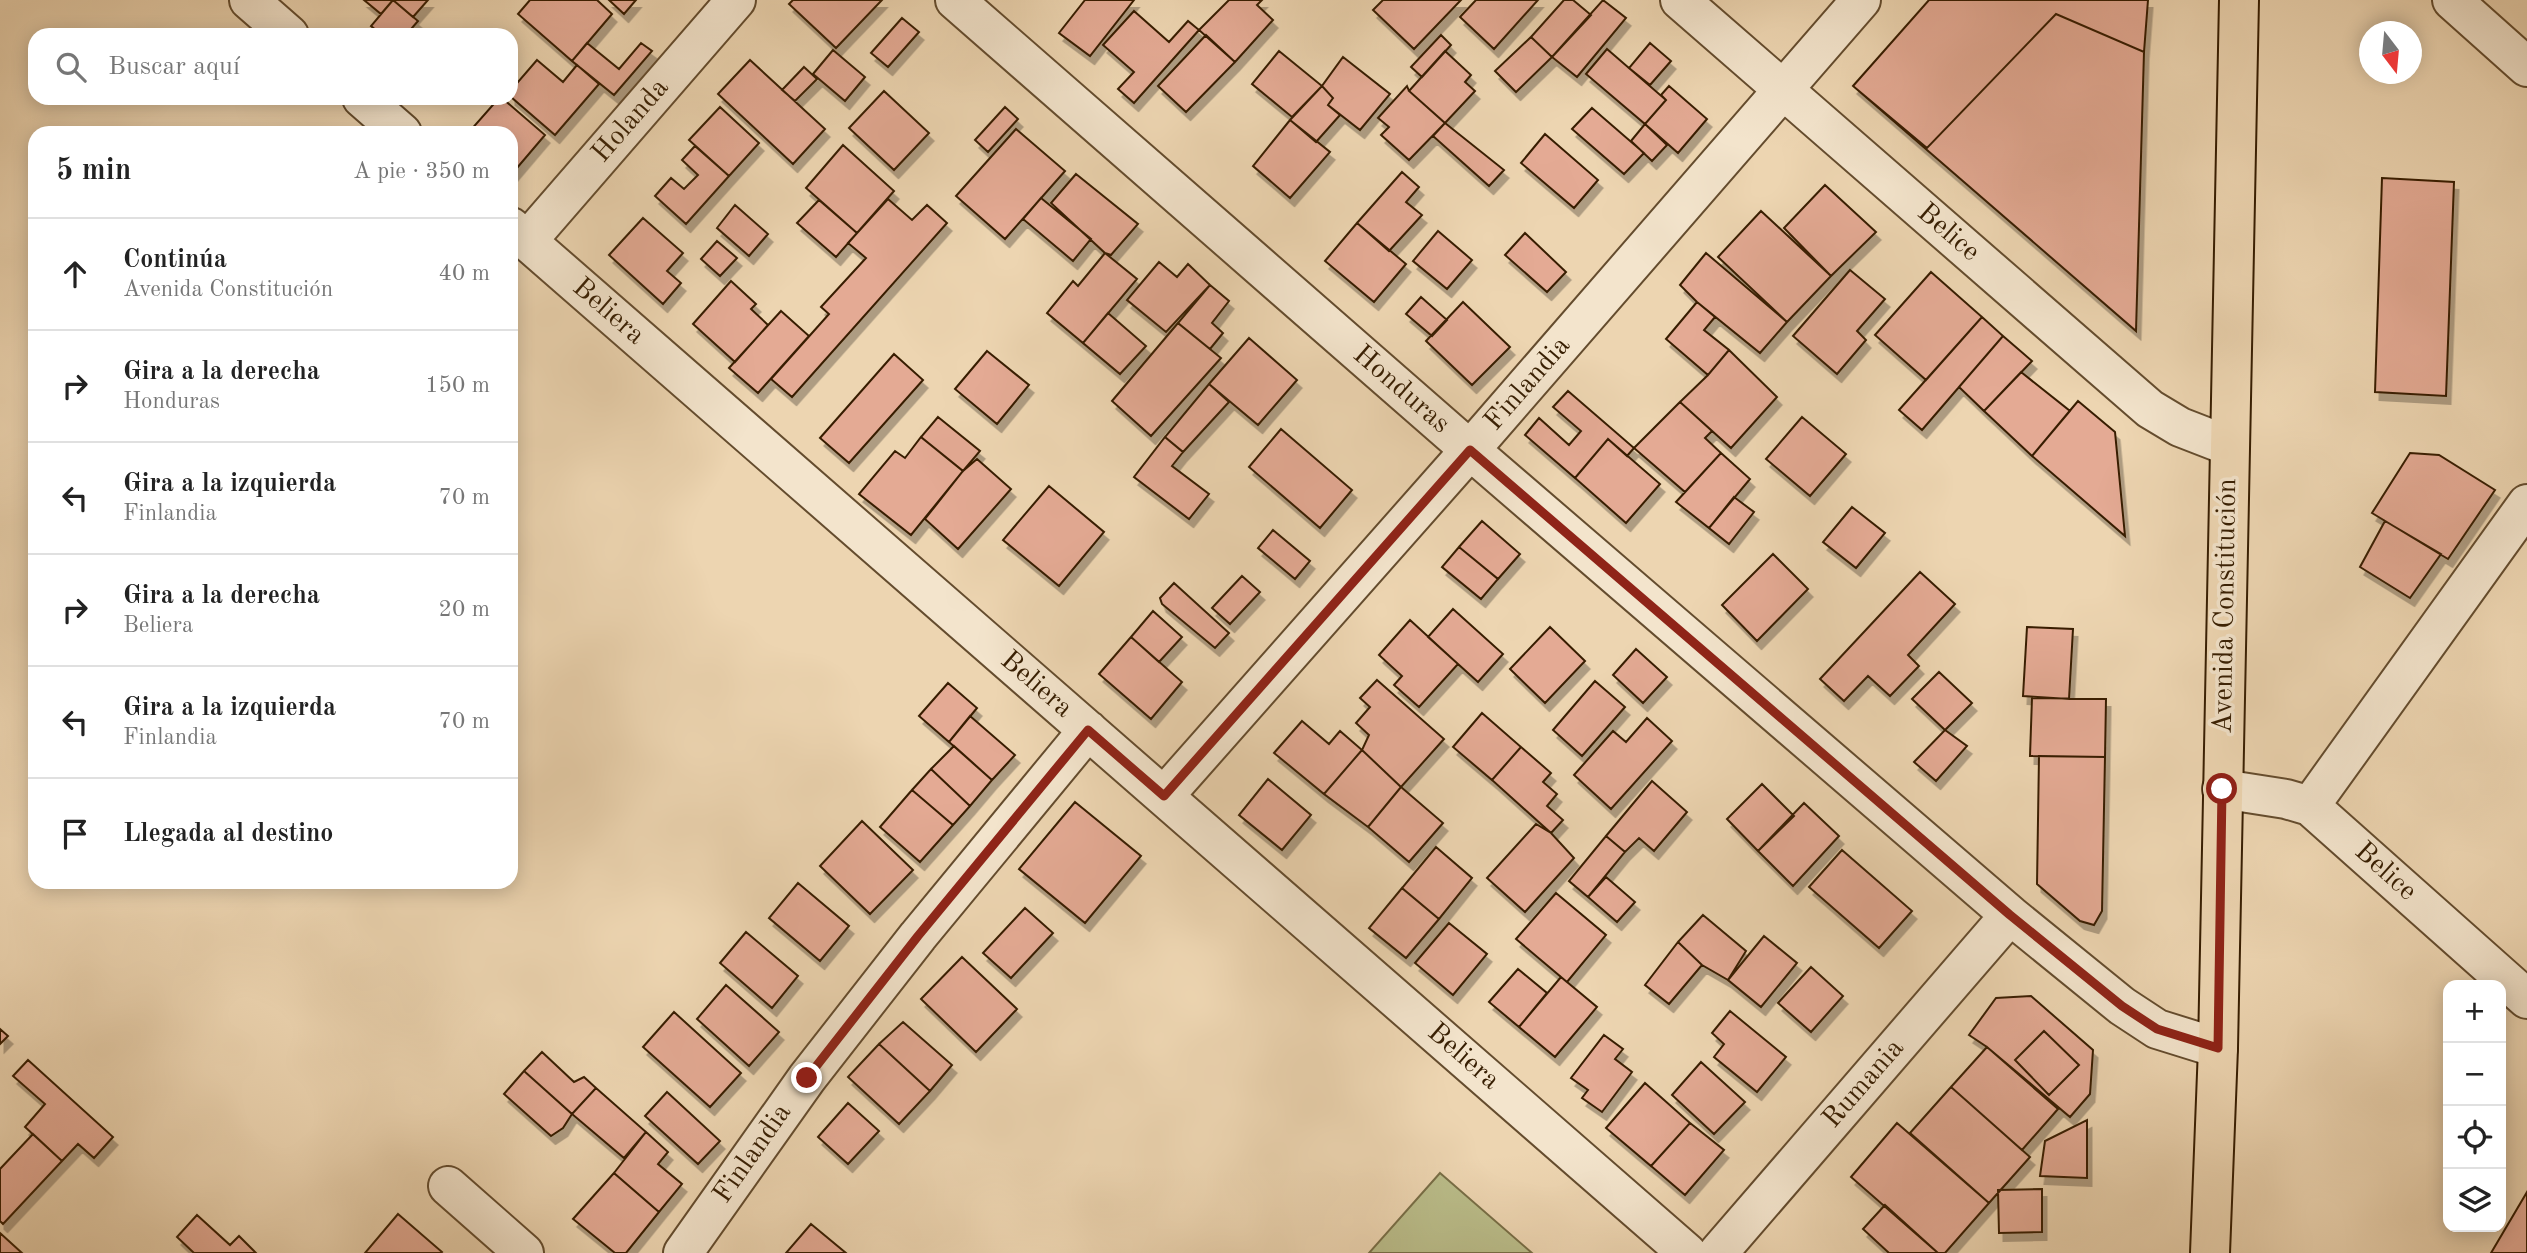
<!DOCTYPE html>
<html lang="es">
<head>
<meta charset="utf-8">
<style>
	:root { --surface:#fff; --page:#f2f2f2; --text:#222; --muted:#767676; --line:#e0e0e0 }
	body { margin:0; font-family:"Old Standard TT",serif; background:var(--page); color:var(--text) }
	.controls { position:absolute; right:21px; bottom:21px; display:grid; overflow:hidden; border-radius:14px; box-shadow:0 4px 18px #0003 }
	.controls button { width:63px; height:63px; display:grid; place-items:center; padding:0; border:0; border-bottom:2px solid var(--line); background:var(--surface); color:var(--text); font:35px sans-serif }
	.compass { position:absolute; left:2359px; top:21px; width:63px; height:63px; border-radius:50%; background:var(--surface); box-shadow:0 4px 18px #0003; rotate:164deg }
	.stop { position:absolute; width:21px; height:21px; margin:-16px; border:5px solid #8f2418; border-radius:50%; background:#fff }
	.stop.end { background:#8f2418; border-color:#fff; box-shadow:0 2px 7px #0008 }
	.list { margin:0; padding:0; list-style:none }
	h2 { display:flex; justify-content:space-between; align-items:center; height:91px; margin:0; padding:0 28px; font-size:30px }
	h2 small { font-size:23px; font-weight:400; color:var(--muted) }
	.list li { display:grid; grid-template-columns:46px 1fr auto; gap:21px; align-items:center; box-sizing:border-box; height:112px; padding:0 28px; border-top:2px solid var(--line) }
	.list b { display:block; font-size:26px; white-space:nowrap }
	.list p { margin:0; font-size:23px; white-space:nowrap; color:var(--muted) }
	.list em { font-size:23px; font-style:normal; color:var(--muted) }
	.icon { flex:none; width:38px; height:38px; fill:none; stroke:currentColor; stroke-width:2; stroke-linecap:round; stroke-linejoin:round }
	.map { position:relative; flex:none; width:2527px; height:1253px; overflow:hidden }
	.search { position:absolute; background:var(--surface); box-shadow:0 4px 18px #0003; left:28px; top:28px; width:490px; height:77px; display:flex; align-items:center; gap:18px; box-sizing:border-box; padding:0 24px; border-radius:21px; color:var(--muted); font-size:26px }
	.panel { position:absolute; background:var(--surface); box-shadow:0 4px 18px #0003; left:28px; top:126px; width:490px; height:763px; border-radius:21px }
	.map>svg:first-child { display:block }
	.green { fill:#babd8a; stroke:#786e46; stroke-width:2 }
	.building { fill:#e4aa94; stroke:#371e02; stroke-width:2; filter:url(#shadow) }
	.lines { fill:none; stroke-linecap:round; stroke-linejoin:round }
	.minor-casing { stroke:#644c2e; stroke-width:42 }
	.major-casing { stroke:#371e02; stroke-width:42 }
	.minor { stroke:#f3e4cc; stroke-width:38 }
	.major { stroke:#edd5b1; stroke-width:38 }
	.route { stroke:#8f2418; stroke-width:9 }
	.labels { text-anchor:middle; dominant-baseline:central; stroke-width:7; stroke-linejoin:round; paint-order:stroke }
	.street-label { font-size:28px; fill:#371e02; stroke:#f3e4cc }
</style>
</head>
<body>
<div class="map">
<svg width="2527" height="1253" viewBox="0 0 2527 1253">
	<defs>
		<filter id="shadow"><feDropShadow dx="4.5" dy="8" stdDeviation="0" flood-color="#0004"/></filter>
	</defs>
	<rect width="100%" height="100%" fill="#edd5b1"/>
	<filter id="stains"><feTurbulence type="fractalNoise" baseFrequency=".00286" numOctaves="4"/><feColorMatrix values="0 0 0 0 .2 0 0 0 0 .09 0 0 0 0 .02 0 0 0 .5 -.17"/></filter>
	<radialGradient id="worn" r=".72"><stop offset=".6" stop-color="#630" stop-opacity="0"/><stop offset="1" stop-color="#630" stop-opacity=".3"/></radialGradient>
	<path class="green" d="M1440 1173 1532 1253H1369Z"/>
	<path class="building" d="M364 0H393L381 14Z
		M393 0 418 21 406 35H382L371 26Z
		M393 0H428L413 17Z
		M530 0H597L612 14 572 61 518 14Z
		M609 0H636L624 14Z
		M793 0H882L836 48 789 4Z
		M1085 0H1134L1090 56 1059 33Z
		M1229 0H1262L1257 5 1273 20 1235 62 1199 30Z
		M1383 0H1461L1414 49 1373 10Z
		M1476 0H1538L1494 49 1460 17Z
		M1564 0H1573L1591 15 1552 57 1531 37Z
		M1603 0 1626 18 1577 77 1552 57Z
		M1929 0H2148L2144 52 2056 14 1927 148 1853 86Z
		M1929 0H2148L2144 52 2136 331 1853 86Z
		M1134 11 1169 42 1188 21 1199 30 1134 103 1118 89 1134 72 1103 45Z
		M902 18 919 32 888 67 871 53Z
		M1206 35 1235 62 1186 112 1158 86Z
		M1441 35 1451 45 1422 77 1411 67Z
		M1531 37 1552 57 1516 92 1495 71Z
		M587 43 619 69 641 43 652 51 614 95 572 61Z
		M1650 43 1671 61 1650 85 1629 68Z
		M1607 49 1666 100 1645 124 1586 74Z
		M833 50 865 77 845 101 813 74Z
		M1279 51 1322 86 1292 117 1252 84Z
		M1445 51 1471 75 1465 82 1475 91 1445 123 1409 91Z
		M1343 57 1390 94 1360 130 1328 105 1333 98 1322 86Z
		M537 60 563 82 577 65 599 84 555 135 511 97V90Z
		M750 60 825 129 793 164 718 94Z
		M804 67 817 79 795 101 782 90Z
		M1322 86 1333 98 1328 105 1340 115 1316 142 1290 120Z
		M1407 86 1409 91 1445 123 1409 160 1381 135 1389 127 1378 118Z
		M1669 86 1707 119 1678 153 1645 124 1666 100 1661 95Z
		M884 91 929 133 894 170 849 128Z
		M499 98H502L545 135 511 175V133L469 132Z
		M720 107 759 143 729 176 689 140Z
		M1005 107 1018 119 988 152 975 140Z
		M1592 108 1644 153 1624 174 1572 129Z
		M1290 120 1330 152 1290 198 1253 166Z
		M1445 123 1504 170 1489 186 1433 136Z
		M1645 124 1667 145 1652 161 1631 141Z
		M1016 129 1065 171 1005 239 956 196Z
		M1545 134 1598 180 1574 208 1521 163Z
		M843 145 894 191 857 233 806 188Z
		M695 146 729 176 686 224 655 196 671 178 684 189 698 175 682 160Z
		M1402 172 1419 187 1406 202 1422 215 1389 251 1357 223Z
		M1076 174 1138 224 1111 255 1105 253 1051 203Z
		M2382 178 2454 182 2446 396 2375 392Z
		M1825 185 1876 232 1831 276 1784 228Z
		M1041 198 1091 239 1073 261 1023 219Z
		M888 199 912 220 927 205 947 223 792 397 771 379 829 314 821 307 866 258 848 243Z
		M819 200 857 233 836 257 797 223Z
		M735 205 768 234 749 256 717 228Z
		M1761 211 1831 276 1787 322 1718 257Z
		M643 218 683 253 667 271 681 283 663 304 609 255Z
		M1357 223 1406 264 1374 302 1325 261Z
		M1438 231 1472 260 1447 289 1413 261Z
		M1525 233 1566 272 1547 292 1505 255Z
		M717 241 737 258 720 276 701 259Z
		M1105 253 1137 279 1083 343 1047 313 1073 281 1078 286Z
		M1706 253 1787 322 1760 353 1697 302 1680 285Z
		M1159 262 1177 277 1188 264 1210 285 1166 332 1127 300Z
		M1850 270 1885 299 1857 331 1866 340 1837 374 1793 336Z
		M1931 272 1982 317 1926 380 1875 335Z
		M731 281 756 304 751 309 768 325 735 362 693 324Z
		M1210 285 1229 301 1212 323 1223 333 1210 349 1178 323Z
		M1421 297 1447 320 1432 336 1406 314Z
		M1463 302 1510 347 1472 385 1426 341Z
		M1697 302 1715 317 1704 330 1729 350 1708 375 1666 339Z
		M781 311 809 336 758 393 729 368Z
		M1108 313 1146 346 1120 374 1083 343Z
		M1982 317 2003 336 1922 430 1899 410Z
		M1178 323 1221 358 1151 436 1112 401Z
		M2003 336 2032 361 1984 411 1959 387Z
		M1249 338 1297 380 1258 425 1209 384Z
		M1729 350 1777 397 1731 448 1680 402 1708 375Z
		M987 351 1029 385 997 424 955 389Z
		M894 354 923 380 849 463 820 438Z
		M2021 372 2070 411 2032 456 1984 411Z
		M1209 384 1229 402 1183 452 1165 437Z
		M1568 391 1634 448 1627 456 1608 439 1575 478 1525 435 1539 418 1569 445 1581 431 1553 407Z
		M2078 401 2115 432 2125 536 2032 456Z
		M1680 402 1712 431 1705 438 1721 453 1685 492 1634 448Z
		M938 417 980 451 963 471 921 437Z
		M1802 417 1846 454 1810 496 1766 459Z
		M1281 429 1352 490 1320 528 1249 467Z
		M921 437 963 471 911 535 859 494 895 451 905 458Z
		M1165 437 1183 452 1172 466 1209 494 1189 519 1134 477Z
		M1608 439 1660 484 1626 523 1575 478Z
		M1721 453 1750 479 1709 528 1676 502Z
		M2410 453 2439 455 2495 490 2448 559 2372 513Z
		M977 459 1011 489 958 549 925 519 963 471Z
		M1049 486 1104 532 1059 586 1003 540Z
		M1734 497 1754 512 1729 544 1709 528Z
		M1852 507 1885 533 1856 568 1823 542Z
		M1482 521 1520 554 1498 579 1459 547Z
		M2385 521 2441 554 2410 598 2360 567Z
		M1273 530 1310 561 1295 579 1258 548Z
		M1459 547 1498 579 1481 599 1442 567Z
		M1773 554 1808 589 1757 641 1722 605Z
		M1920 572 1955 604 1908 655 1919 666 1890 696 1868 676 1844 701 1820 679Z
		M1242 576 1260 592 1230 624 1212 608Z
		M1174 583 1229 633 1215 648 1162 604 1160 598Z
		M1453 609 1503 654 1478 682 1428 637Z
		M1153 611 1182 637 1159 662 1131 637Z
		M1410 620 1458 664 1419 707 1394 685 1402 676 1379 655Z
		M1550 627 1585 661 1545 703 1510 669Z
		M2027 627 2073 629 2069 699 2023 696Z
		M1131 637 1182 682 1151 719 1099 674Z
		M1636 649 1667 677 1643 703 1613 675Z
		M1939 672 1972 703 1945 730 1912 699Z
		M1377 680 1444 739 1401 787 1362 750 1369 735 1356 723 1370 707 1360 698Z
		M1595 681 1625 707 1582 756 1553 730Z
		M948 683 977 708 949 742 919 716Z
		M2032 698 2106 699 2105 757 2030 756Z
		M1482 713 1521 747 1492 780 1453 747Z
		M970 716 1015 755 992 780 949 742Z
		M1647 718 1672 741 1611 809 1574 775 1613 731 1626 742Z
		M1302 721 1329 744 1340 731 1362 750 1324 794 1274 753Z
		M1945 730 1967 746 1936 781 1914 762Z
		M954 746 992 780 970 806 931 769Z
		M1521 747 1551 773 1543 782 1557 794 1547 806 1563 820 1551 833 1492 780Z
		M1362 750 1401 787 1368 827 1324 794Z
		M2039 756 2105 757 2102 911 2094 925 2080 921 2037 884Z
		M931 769 970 806 953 825 912 790Z
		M1268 779 1311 815 1282 850 1239 815Z
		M1652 781 1687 812 1654 851 1639 838 1625 852 1606 836Z
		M1762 784 1794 816 1758 851 1727 819Z
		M1401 787 1443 823 1409 862 1368 827Z
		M912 790 953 825 920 862 880 827Z
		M1075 802 1141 856 1085 923 1019 869Z
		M1804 803 1839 836 1793 886 1758 851Z
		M862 821 913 870 870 914 820 866Z
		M1536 824 1551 833 1574 858 1525 912 1487 878Z
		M1606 836 1625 852 1588 897 1569 881Z
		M1436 847 1472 878 1439 919 1402 888Z
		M1842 850 1912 911 1879 948 1809 887Z
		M1606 877 1635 902 1617 922 1588 897Z
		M798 883 849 926 820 961 769 918Z
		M1402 888 1439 919 1406 958 1369 928Z
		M1556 893 1606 935 1567 982 1516 939Z
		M1025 908 1053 933 1011 978 983 953Z
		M1703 915 1746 951 1728 980 1702 965 1678 942Z
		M1449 923 1487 954 1453 995 1415 963Z
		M746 932 798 976 772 1008 720 963Z
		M1764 936 1797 963 1761 1007 1728 980Z
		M1678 942 1702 965 1669 1004 1645 985Z
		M962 957 1017 1009 976 1052 921 999Z
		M1811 967 1843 996 1811 1032 1778 1003Z
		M1518 969 1547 993 1519 1027 1489 1002Z
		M1561 977 1597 1007 1555 1057 1519 1027Z
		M726 985 779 1032 749 1066 697 1019Z
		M2031 996 2093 1050 2090 1094 2070 1117 1987 1047 1969 1035 1996 998Z
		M1730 1011 1786 1057 1757 1092 1714 1057 1724 1044 1712 1033Z
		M674 1012 741 1073 710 1107 643 1047Z
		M903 1022 952 1065 930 1091 879 1044Z
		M0 1029 8 1036 0 1044Z
		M2044 1031 2079 1065 2049 1095 2015 1060Z
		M1604 1035 1623 1049 1615 1059 1632 1072 1602 1112 1582 1098 1588 1090 1571 1078Z
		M879 1044 930 1091 899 1124 848 1077Z
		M1987 1047 2058 1109 2022 1150 1951 1087Z
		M542 1052 574 1082 584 1077 596 1088 572 1114 524 1071Z
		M28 1060 113 1137 94 1158 78 1144 62 1161 25 1127 45 1104 13 1076Z
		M1701 1062 1745 1102 1714 1134 1672 1095Z
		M524 1071 572 1114 563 1128 551 1136 504 1094Z
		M1645 1083 1690 1123 1651 1166 1606 1128Z
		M1951 1087 2030 1157 1989 1203 1910 1133Z
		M596 1088 646 1132 624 1158 572 1114Z
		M667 1092 720 1141 698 1164 645 1116Z
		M848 1103 879 1131 848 1164 818 1137Z
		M2087 1120V1178L2040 1176 2045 1141Z
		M1690 1123 1724 1150 1685 1195 1651 1166Z
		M1897 1123 1989 1203 1945 1253H1938L1851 1177Z
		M646 1132 668 1152 658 1164 682 1184 659 1212 614 1173Z
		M33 1134 62 1161 3 1224 0 1221V1169Z
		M614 1173 659 1212 626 1253H615L573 1219Z
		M2042 1189V1232L1999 1233 1998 1190Z
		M2527 1192V1253H2491Z
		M1885 1205 1938 1253H1889L1863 1229Z
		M398 1214 442 1252 441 1253H365Z
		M197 1215 230 1245 239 1236 256 1253H194L177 1237Z
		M811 1224 846 1253H786Z
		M0 1233 22 1253H0Z"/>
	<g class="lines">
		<g class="minor-casing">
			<path id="minor" d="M249 0 289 35
				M955 0 1470 450 2010 915 2122 1006 2157 1029 2218 1048
				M1680 0 2150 409 2180 427 2229 446
				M2452 0 2527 67
				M362 98 402 133
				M511 227 1687 1253
				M527 241 736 0
				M2222 789 2286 799 2310 806 2527 999
				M1164 796 1470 450 1861 0
				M2310 806 2527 504
				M448 1186 524 1253
				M683 1253 807 1078 918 936 1088 730
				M1718 1253 2010 915"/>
		</g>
		<g class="major-casing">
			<path id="major" d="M2210 1253 2218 1048 2239 0"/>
		</g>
		<use href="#minor" class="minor"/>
		<use href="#major" class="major"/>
	</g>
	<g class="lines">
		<path class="route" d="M807 1078 918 936 1088 730 1164 796 1470 450 2010 915 2122 1006 2157 1029 2218 1048 2222 789"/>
	</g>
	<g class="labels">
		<g class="street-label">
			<text transform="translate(631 121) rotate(-49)">Holanda</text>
			<text transform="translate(1948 233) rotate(41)">Belice</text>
			<text transform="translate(608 312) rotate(41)">Beliera</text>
			<text transform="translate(1528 384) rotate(-49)">Finlandia</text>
			<text transform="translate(1401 390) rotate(41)">Honduras</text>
			<text transform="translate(2226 606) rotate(-89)">Avenida Constitución</text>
			<text transform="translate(1036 685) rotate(41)">Beliera</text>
			<text transform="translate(2385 872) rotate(42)">Belice</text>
			<text transform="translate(1463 1057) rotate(41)">Beliera</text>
			<text transform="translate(1864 1084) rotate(-49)">Rumania</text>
			<text transform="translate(753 1154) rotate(-55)">Finlandia</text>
		</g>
	</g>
	<rect width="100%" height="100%" filter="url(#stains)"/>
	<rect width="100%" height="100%" fill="url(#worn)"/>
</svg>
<div class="controls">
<button>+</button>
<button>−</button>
<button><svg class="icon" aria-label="locate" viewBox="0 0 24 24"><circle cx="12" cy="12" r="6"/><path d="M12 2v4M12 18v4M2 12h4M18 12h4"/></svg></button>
<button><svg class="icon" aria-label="layers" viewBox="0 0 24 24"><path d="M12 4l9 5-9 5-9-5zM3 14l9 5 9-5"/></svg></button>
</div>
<svg class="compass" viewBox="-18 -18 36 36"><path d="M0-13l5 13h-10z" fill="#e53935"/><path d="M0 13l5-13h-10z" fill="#767676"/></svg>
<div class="stop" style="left:2222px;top:789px"></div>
<div class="stop end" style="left:807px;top:1078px"></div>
<div class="search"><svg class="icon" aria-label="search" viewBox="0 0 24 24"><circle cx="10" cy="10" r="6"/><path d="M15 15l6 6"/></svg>Buscar aquí</div>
<section class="panel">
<h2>5 min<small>A pie · 350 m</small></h2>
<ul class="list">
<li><svg class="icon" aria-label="ahead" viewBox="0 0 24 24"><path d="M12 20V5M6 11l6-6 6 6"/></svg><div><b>Continúa</b><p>Avenida Constitución</p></div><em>40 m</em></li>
<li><svg class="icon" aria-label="right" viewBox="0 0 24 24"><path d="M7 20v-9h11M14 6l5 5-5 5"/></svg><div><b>Gira a la derecha</b><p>Honduras</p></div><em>150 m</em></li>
<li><svg class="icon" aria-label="left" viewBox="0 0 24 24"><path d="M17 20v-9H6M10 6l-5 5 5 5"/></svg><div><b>Gira a la izquierda</b><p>Finlandia</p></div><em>70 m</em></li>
<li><svg class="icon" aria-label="right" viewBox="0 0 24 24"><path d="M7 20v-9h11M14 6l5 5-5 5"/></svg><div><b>Gira a la derecha</b><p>Beliera</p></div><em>20 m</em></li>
<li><svg class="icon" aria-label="left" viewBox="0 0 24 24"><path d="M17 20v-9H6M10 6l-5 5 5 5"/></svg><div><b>Gira a la izquierda</b><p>Finlandia</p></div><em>70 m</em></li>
<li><svg class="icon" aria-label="arrive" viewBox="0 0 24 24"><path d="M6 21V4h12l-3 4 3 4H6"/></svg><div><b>Llegada al destino</b></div></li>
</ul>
</section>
</div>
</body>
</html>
